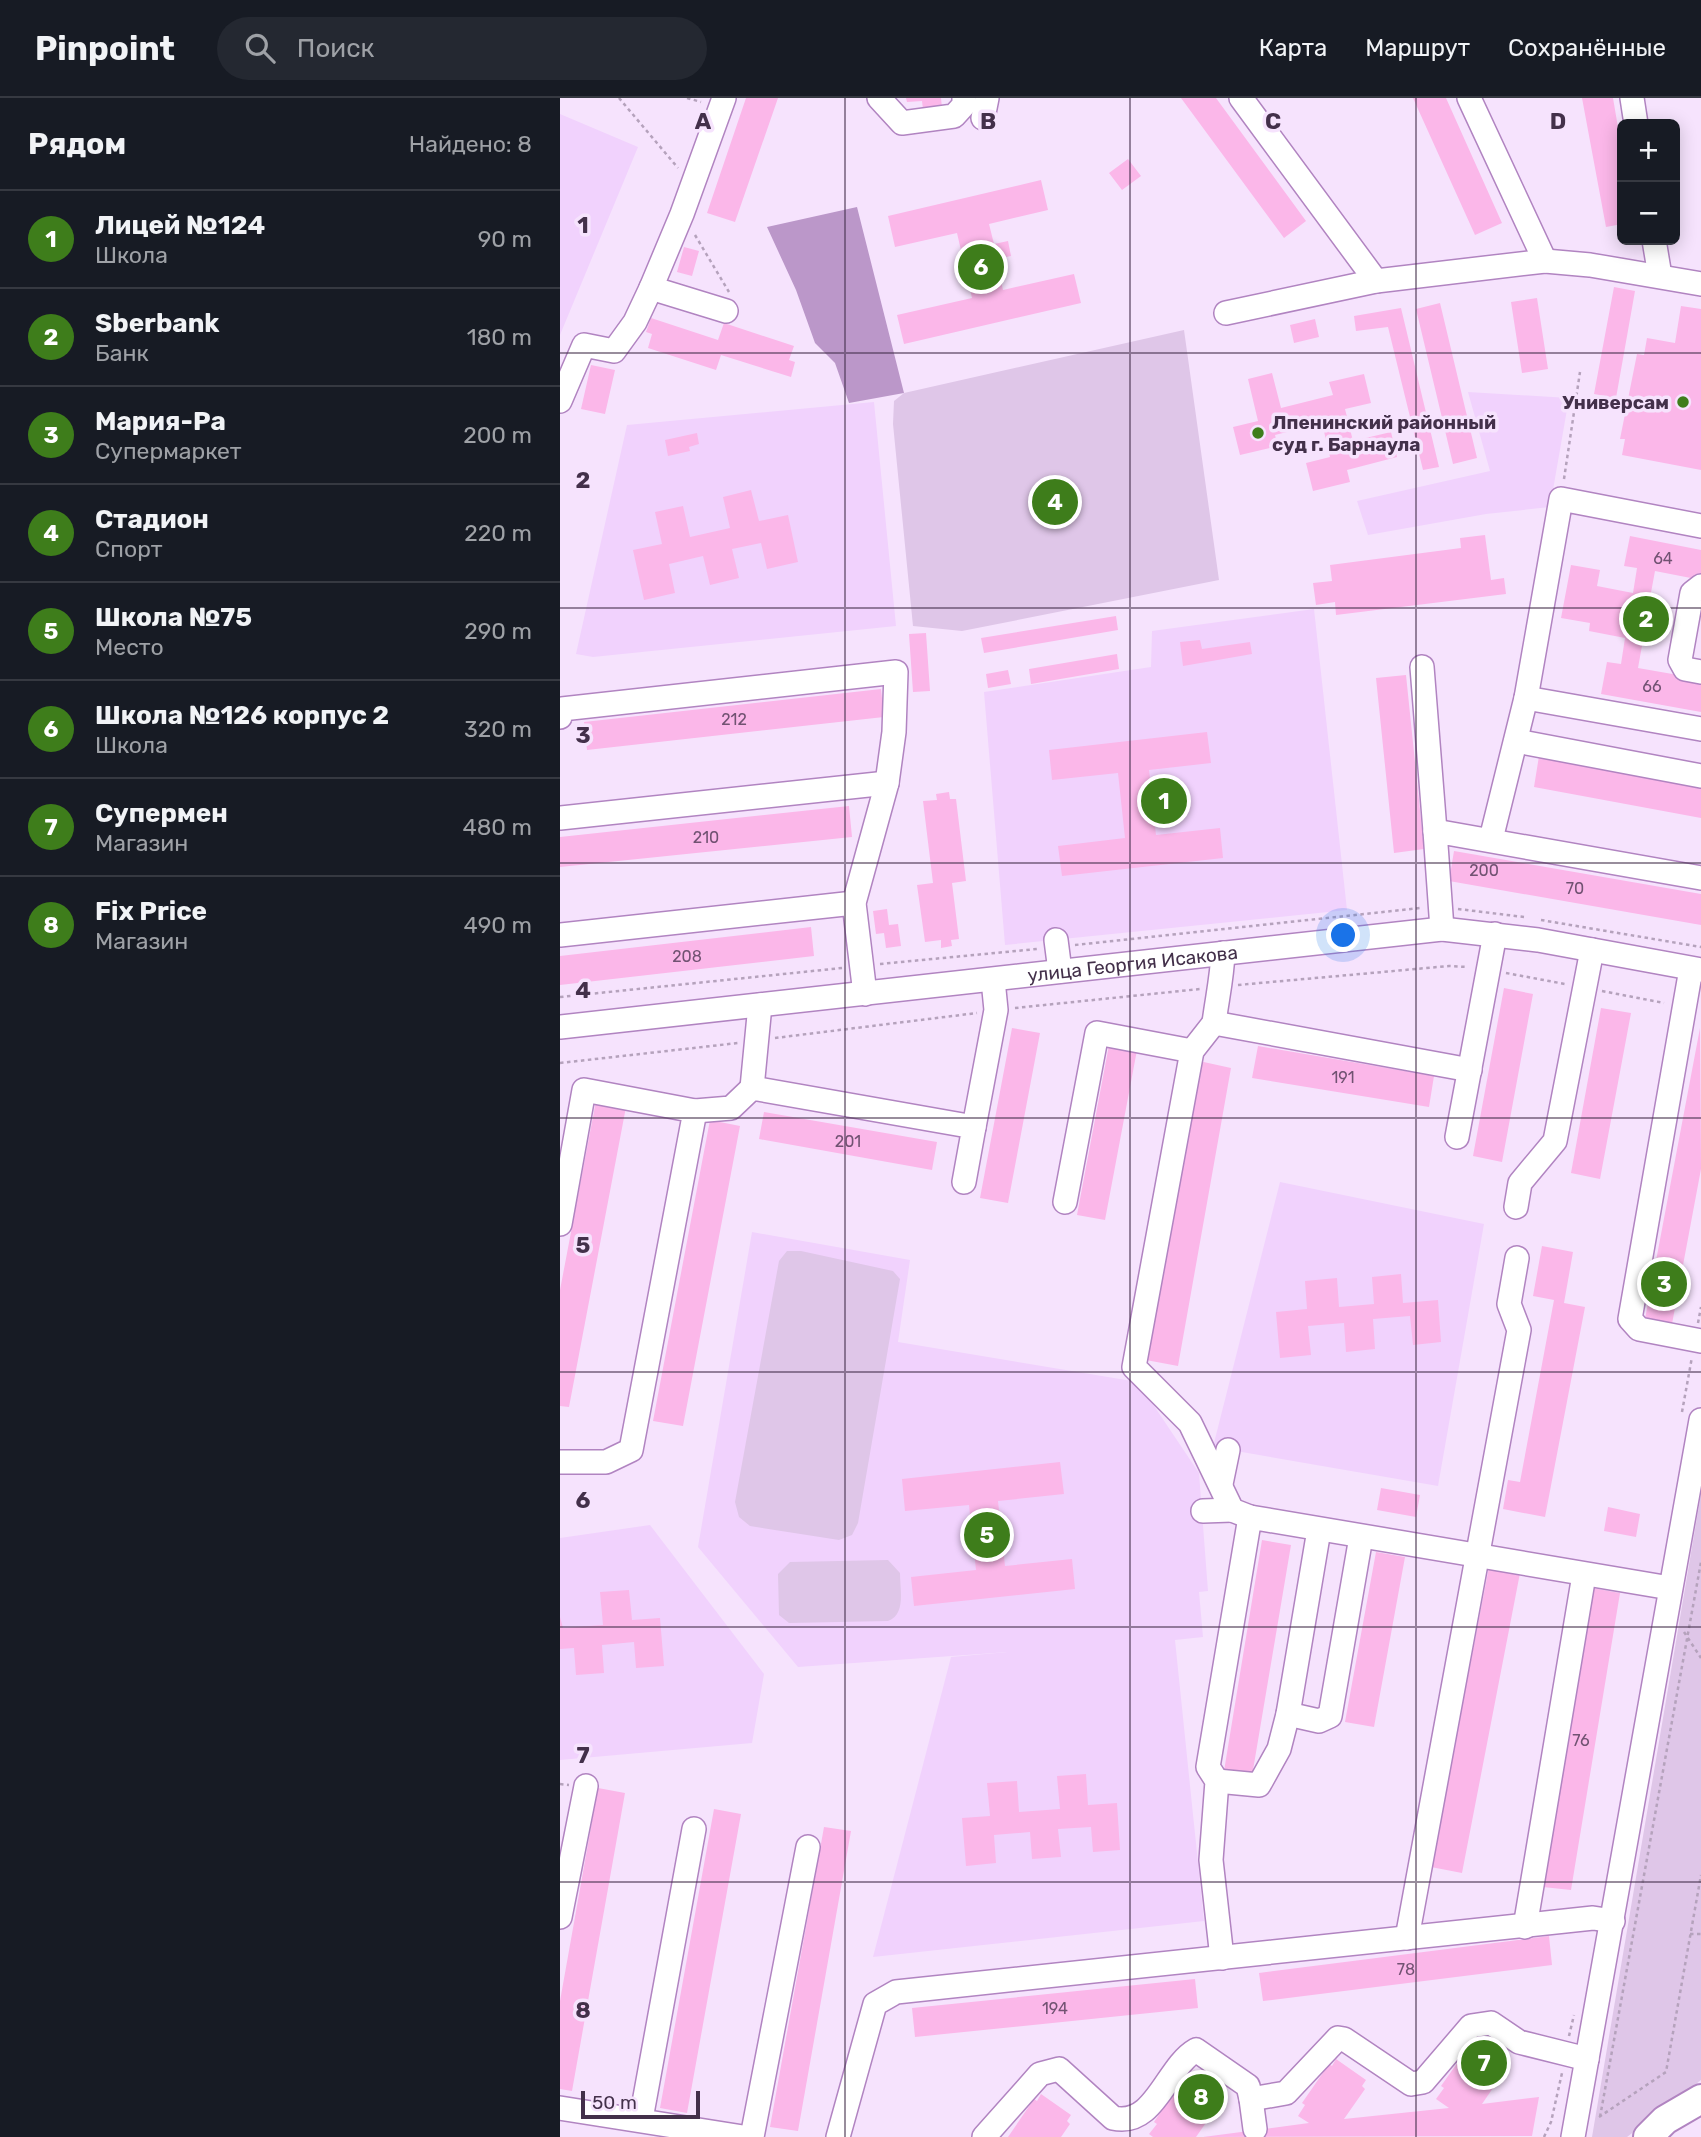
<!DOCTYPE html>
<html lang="ru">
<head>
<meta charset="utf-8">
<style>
	:root { --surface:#171b24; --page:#242831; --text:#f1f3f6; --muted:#9ea1a6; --line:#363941; --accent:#3e7d1b }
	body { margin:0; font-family:Rubik,sans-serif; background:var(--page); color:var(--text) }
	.controls { position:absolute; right:21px; top:21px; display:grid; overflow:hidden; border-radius:10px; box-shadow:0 4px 18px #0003 }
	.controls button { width:63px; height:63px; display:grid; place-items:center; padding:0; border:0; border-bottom:2px solid var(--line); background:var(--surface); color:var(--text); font:35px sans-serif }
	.scale { position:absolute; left:21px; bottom:18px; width:119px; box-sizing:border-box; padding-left:7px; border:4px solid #43304a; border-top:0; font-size:19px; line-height:24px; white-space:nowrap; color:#43304a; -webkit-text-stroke:5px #f6e3fd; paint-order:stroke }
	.you { position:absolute; left:784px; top:838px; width:24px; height:24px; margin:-18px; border:5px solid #fff; border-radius:50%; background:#1a73e8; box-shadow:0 0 0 10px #1a73e833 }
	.badge { display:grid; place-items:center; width:46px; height:46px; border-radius:50%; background:var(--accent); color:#fff; font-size:23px; font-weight:700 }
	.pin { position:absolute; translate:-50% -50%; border:4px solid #fff; box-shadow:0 2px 7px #0006 }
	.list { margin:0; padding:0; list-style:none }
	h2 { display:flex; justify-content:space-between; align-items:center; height:91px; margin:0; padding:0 28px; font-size:30px }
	h2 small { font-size:23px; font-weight:400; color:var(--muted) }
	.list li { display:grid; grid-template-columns:46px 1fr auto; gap:21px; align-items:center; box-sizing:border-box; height:98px; padding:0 28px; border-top:2px solid var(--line) }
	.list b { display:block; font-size:26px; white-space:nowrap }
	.list p { margin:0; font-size:23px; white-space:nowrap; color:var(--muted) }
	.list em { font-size:23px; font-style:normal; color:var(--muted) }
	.icon { flex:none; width:38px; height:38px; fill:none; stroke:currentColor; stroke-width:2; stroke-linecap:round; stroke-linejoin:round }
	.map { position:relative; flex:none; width:1141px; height:2039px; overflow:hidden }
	header { display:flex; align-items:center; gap:42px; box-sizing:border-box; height:98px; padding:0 35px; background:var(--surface); border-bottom:2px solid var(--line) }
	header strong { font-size:33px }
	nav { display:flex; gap:38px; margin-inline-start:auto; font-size:24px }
	.search { width:490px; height:63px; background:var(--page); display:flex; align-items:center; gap:18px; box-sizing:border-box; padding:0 24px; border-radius:38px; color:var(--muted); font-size:26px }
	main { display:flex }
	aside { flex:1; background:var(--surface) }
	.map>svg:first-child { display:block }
	.built { fill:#f1d2fd }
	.green { fill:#dfc6e8 }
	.forest { fill:#bb97c9 }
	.building { fill:#fbb7e9 }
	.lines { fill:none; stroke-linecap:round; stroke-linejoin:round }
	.minor-casing { stroke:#b184c1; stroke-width:26 }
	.major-casing { stroke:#b184c1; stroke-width:32 }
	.path { stroke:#b5a2bc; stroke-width:2.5; stroke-dasharray:3.5 3.5; stroke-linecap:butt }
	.minor { stroke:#fff; stroke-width:23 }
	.major { stroke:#fff; stroke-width:28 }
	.grid { fill:none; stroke:#43304a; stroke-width:2; stroke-opacity:0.55 }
	.poi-dot { fill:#3e7d1b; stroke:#f6e3fd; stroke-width:2.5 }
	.labels { text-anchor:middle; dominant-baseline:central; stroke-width:7; stroke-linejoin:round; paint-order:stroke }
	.number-label { font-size:16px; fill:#715272 }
	.poi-label { font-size:19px; font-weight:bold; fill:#43304a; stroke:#f6e3fd; text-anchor:end }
	.street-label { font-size:19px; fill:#43304a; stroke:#f6e3fd }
	.grid-label { font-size:23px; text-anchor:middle; font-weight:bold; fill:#43304a; stroke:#f6e3fd; stroke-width:7; stroke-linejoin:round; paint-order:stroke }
</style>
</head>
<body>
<header>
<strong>Pinpoint</strong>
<div class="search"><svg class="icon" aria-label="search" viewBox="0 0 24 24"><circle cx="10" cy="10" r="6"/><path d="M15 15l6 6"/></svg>Поиск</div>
<nav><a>Карта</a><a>Маршрут</a><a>Сохранённые</a></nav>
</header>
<main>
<aside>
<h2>Рядом<small>Найдено: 8</small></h2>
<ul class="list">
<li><span class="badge">1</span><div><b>Лицей №124</b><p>Школа</p></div><em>90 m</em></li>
<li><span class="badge">2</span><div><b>Sberbank</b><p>Банк</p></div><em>180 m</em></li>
<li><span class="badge">3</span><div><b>Мария-Ра</b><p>Супермаркет</p></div><em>200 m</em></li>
<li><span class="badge">4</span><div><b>Стадион</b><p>Спорт</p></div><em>220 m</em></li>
<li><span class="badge">5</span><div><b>Школа №75</b><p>Место</p></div><em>290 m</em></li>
<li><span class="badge">6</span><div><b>Школа №126 корпус 2</b><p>Школа</p></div><em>320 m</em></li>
<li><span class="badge">7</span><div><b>Супермен</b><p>Магазин</p></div><em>480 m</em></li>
<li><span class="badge">8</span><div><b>Fix Price</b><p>Магазин</p></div><em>490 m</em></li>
</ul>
</aside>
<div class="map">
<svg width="1141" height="2039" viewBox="0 0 1141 2039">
	<rect width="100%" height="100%" fill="#f6e3fd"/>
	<path class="built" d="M0 16 78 49 0 237Z
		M908 294 1009 300 990 409 926 416 808 437 797 403 930 373Z
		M314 304 336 528 33 559 16 556 67 327Z
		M754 511 787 812 445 847 424 594 591 569 592 533Z
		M720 1084 924 1126 878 1388 653 1349Z
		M192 1134 350 1162 338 1244 578 1284 639 1375 648 1493 639 1494 643 1539 615 1542 644 1823 313 1859 391 1559 448 1554 238 1569 138 1449Z
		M90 1427 204 1576 192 1645 0 1662V1440Z"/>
	<path class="green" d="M624 232 659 482 402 533 353 528 333 326 334 303 344 295Z
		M227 1153H241L333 1173 340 1181 298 1425 292 1437 279 1442 190 1428 179 1419 175 1404 219 1163Z
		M1141 1396V1982L1067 2039H1032Z
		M328 1462 340 1475C340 1493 346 1516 328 1523L229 1525 219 1517 218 1476 230 1464Z"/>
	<path class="forest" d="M297 109 344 295 289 305 275 265 255 245 236 192 207 129Z"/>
	<path class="building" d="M186 0H218L175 124 147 115Z
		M346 0H381L382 10 363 12 362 3 347 4Z
		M621 0H656L746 123 724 140Z
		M853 0H886L942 125 915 137Z
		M1022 0H1053L1062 53V126L1046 129Z
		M568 61 581 78 562 92 549 75Z
		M481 82 488 112 429 126 434 146 448 143 451 158 436 161 443 192 514 176 521 205 344 246 337 217 412 200 397 135 335 149 328 118Z
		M124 149 139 153 132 178 117 174Z
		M1054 189 1075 193 1056 300 1034 296Z
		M977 200 988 271 962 275 951 204Z
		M880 205 917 360 893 366 856 211Z
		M1121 208 1141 211V372L1062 357 1065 341H1060L1077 256 1084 257 1087 240 1115 245Z
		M841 210 879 369 863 372 828 229 796 233 794 218Z
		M91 220 158 242 164 225 234 248 229 262 235 264 231 279 161 257 156 272 88 250 92 236 86 234Z
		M755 221 759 239 734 245 730 227Z
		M31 267 55 272 45 316 21 311Z
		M712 275 721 310 773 297 769 284 804 276 811 305 785 311 793 343 831 334 837 359 787 372 790 384 753 393 746 365 770 359 762 325 715 337 718 348 680 357 673 329 698 323 688 281Z
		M137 335 139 346 129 349 130 353 108 358 105 342Z
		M191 392 199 423 228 417 238 464 207 471 201 445 172 451 179 480 150 487 143 458 109 466 115 495 84 502 73 452 102 446 95 414 123 408 130 439 170 430 163 399Z
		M925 437 931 482 944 480 946 496 776 517 775 504 756 507 753 485 772 483 770 467 901 450 900 440Z
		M1070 438 1141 452V482L1095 473 1090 500 1097 501 1089 543 1083 542 1078 570 1141 581V614L1041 596 1047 564 1061 566 1065 540 1029 533 1030 525 1001 520 1011 467 1040 472 1037 488 1073 495 1077 470 1064 468Z
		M556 518 558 532 424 555 421 540Z
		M366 535 370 593 353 594 349 536Z
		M640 542 642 551 690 544 692 556 623 568 620 544Z
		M557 556 559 571 471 586 469 571Z
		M448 572 451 586 428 590 426 576Z
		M846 577 864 751 834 755 816 580Z
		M321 591 324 619 27 652 24 624Z
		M647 634 651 665 589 672 592 698 602 697 604 709 593 710 596 737 660 730 663 760 502 778 498 748 565 740 558 675 492 682 489 652Z
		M979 658 1141 688V720L974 689Z
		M389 694 390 701H396L406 783 392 785 399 841 391 842 392 848 381 850V842L365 844 357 787 373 785 363 703 377 702 376 696Z
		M289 708 292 739 0 769V739Z
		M894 753 1141 796V827L889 783Z
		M327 811 329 827 338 826 341 848 326 850 324 835 316 836 313 813Z
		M251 829 254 858 0 887V858Z
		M944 890 973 896 942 1064 913 1058Z
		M1041 910 1071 915 1040 1081 1011 1075Z
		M452 930 480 935 448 1105 420 1100Z
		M1140 930 1141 1071 1112 1226 1085 1221Z
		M549 947 577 952 545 1122 517 1117Z
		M698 948 874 978 869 1009 692 980Z
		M639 963 671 970 618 1268 586 1262Z
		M36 1003 66 1009 9 1309 0 1308V1192Z
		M204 1014 377 1044 372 1072 199 1041Z
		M150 1022 180 1028 123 1328 93 1323Z
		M982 1148 1013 1154 1004 1205 1025 1209 985 1419 943 1411 948 1382 960 1384 994 1202 973 1198Z
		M841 1176 843 1205 878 1202 881 1244 853 1247 850 1218 813 1221 815 1251 786 1254 784 1225 748 1228 751 1257 720 1260 716 1214 747 1211 745 1183 777 1180 779 1209 814 1206 812 1179Z
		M500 1364 504 1396 438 1403 445 1468 512 1461 515 1491 354 1508 351 1479 416 1472 409 1407 345 1413 342 1381Z
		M821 1390 860 1397 856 1419 817 1412Z
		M1048 1409 1080 1416 1076 1439 1044 1433Z
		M702 1442 731 1447 692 1678 664 1673Z
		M816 1454 845 1459 814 1629 785 1624Z
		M929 1469 960 1475 902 1775 871 1769Z
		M1032 1490 1060 1495 1011 1792 983 1789Z
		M69 1492 72 1522 100 1520 104 1568 76 1570 74 1544 42 1547 44 1575 16 1577 14 1550 0 1551V1519L3 1530 43 1527 40 1494Z
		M526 1676 528 1707 557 1705 560 1752 533 1754 531 1729 498 1731 501 1759 472 1761 470 1734 434 1737 436 1765 406 1768 402 1720 430 1718 427 1685 457 1683 459 1714 500 1711 497 1678Z
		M38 1690 65 1695 12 1993 0 1991V1903Z
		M154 1711 181 1716 127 2015 100 2010Z
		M264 1729 291 1733 238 2033 210 2029Z
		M989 1838 992 1867 703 1903 699 1875Z
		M635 1881 638 1910 355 1939 352 1910Z
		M915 1945 945 1965 940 1972 944 1974 922 2006 979 1999 972 2038 643 2039 749 2025 738 2018 745 2007 742 2005 769 1966 772 1968 776 1961 806 1982 802 1988 805 1991 784 2021 889 2010 876 2001 884 1990 881 1988 908 1950 910 1952Z
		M628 1980 658 2001 653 2007 657 2009 636 2039H593L589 2036 597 2026 594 2024 620 1985 623 1987Z
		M481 1996 511 2017 507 2023 510 2026 501 2039H448L474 2001 477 2003Z"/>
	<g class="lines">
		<g class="minor-casing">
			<g id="minor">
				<path d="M319 0 342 25 394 18 404 7V0"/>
				<path d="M681 0 816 183"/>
				<path d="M909 0 985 163"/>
				<path d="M1072 0 1076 26"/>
				<path d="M423 20 427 0"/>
				<path d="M1094 142 1100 178"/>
				<path d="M91 190 166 213"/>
				<path d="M666 215 816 183 985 163 1030 167 1141 186"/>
				<path d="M0 303 24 247 54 253 75 224 91 190 122 116 164 0"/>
				<path d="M1141 488 1132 495 1120 562 1125 571 1141 574"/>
				<path d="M862 569 875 733"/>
				<path d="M966 600 1141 631"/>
				<path d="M0 619 2 611 336 574 334 634 327 685 294 805 305 896"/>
				<path d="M956 643 1141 678"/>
				<path d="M0 720 327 685"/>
				<path d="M931 741 966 600 1001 401 1141 428"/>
				<path d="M882 831 875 733 1141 780"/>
				<path d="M0 837 294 805"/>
				<path d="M496 842 500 873"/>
				<path d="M663 855C662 880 657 901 654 925L910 972"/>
				<path d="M1131 871 1070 1221 1079 1231 1141 1243"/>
				<path d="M654 925 632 953 574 1269 630 1325 672 1412 690 1419"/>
				<path id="s1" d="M0 929 882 831 978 842 1141 872"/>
				<path d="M192 990 200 907"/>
				<path d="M135 1013 171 1010 192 990 414 1029 404 1084"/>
				<path d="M414 1029 436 912 433 882"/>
				<path d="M897 1039 935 836"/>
				<path d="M505 1104 537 935 632 953"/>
				<path d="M956 1109 960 1085 995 1043 1032 852"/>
				<path d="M0 1126 24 992 135 1013 71 1352 46 1364H0"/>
				<path d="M661 1386 668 1352"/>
				<path d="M643 1413 672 1412"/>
				<path d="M728 1616 759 1623 770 1618 801 1439"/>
				<path d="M657 1683 699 1687 719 1651 728 1616 759 1432"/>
				<path d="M0 1819 26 1688"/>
				<path d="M965 1829 1024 1477"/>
				<path d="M847 1840 959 1232 949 1206 957 1160"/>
				<path d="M662 1860 651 1762 657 1683 648 1669 690 1419 1110 1490"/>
				<path d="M691 2001 695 2031"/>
				<path d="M0 2010 183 2039"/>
				<path d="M81 2021 134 1731"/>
				<path d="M192 2039 248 1749"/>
				<path d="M278 2039 315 1906 336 1894 1033 1820 1053 1823"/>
				<path d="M424 2039 480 1976 499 1971 553 2020C595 2030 606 1969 636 1952L688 1988 691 2001 726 1995 778 1940 784 1941 851 1986 863 1984 911 1928 931 1925 959 1944 1027 1961"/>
				<path d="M1013 2039 1141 1322"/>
			</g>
		</g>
		<g class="major-casing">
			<path id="major" d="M1088 2039 1105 2022 1141 2001"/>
		</g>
		<path class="path" d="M59 0 118 70
			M127 0 141 4
			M135 137 169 194
			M1004 381 1020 274
			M898 811 964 819
			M981 822 1141 849
			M515 847 860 810
			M320 866 477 851
			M946 875 1005 886
			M678 887 889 868 908 869
			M1042 893 1104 905
			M0 899 282 870
			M455 910 640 891
			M215 940 417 915
			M0 965 178 945
			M1138 1225 1141 1209
			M1122 1314 1132 1259
			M1124 1534 1141 1560
			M0 1686 9 1687
			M1130 1836H1141
			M1009 1938 1014 1917
			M1039 2019 1106 1974 1141 1777
			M1040 2019 1141 1464
			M984 2039 991 2024 1002 1975"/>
		<use href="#minor" class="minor"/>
		<use href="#major" class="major"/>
	</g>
	<path class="grid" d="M285 0V2039M570 0V2039M856 0V2039M0 255H1141M0 510H1141M0 765H1141M0 1020H1141M0 1274H1141M0 1529H1141M0 1784H1141"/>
	<g class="poi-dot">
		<circle cx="1123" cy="304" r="7"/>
		<circle cx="698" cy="335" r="7"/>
	</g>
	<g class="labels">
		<g class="number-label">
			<text x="1103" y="460">64</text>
			<text x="1092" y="588">66</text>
			<text x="174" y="621">212</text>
			<text x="146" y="739">210</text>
			<text x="924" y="772">200</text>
			<text x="1015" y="790">70</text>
			<text x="127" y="858">208</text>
			<text x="783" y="979">191</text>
			<text x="288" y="1043">201</text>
			<text x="1021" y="1642">76</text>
			<text x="846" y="1871">78</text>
			<text x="495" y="1910">194</text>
		</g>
		<g class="poi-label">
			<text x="1109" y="304">Универсам</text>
			<text x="712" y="324" text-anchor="start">Лпенинский районный<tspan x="712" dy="22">суд г. Барнаула</tspan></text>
		</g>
		<g class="street-label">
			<text stroke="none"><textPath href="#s1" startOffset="576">улица Георгия Исакова</textPath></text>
		</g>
	</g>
	<g class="grid-label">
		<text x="143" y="31">A</text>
		<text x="428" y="31">B</text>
		<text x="713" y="31">C</text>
		<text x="998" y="31">D</text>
		<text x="23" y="135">1</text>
		<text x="23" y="390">2</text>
		<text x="23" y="645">3</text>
		<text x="23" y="900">4</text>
		<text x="23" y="1155">5</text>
		<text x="23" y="1410">6</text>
		<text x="23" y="1665">7</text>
		<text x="23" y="1920">8</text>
	</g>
</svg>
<div class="controls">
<button>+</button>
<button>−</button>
</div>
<div class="scale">50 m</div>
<div class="you"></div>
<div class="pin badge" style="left:604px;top:703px">1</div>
<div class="pin badge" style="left:1086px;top:521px">2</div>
<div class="pin badge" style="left:1104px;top:1186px">3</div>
<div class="pin badge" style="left:495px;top:404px">4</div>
<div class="pin badge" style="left:427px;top:1437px">5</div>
<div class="pin badge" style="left:421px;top:169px">6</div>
<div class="pin badge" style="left:924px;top:1965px">7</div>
<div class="pin badge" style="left:641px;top:1999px">8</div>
</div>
</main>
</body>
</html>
